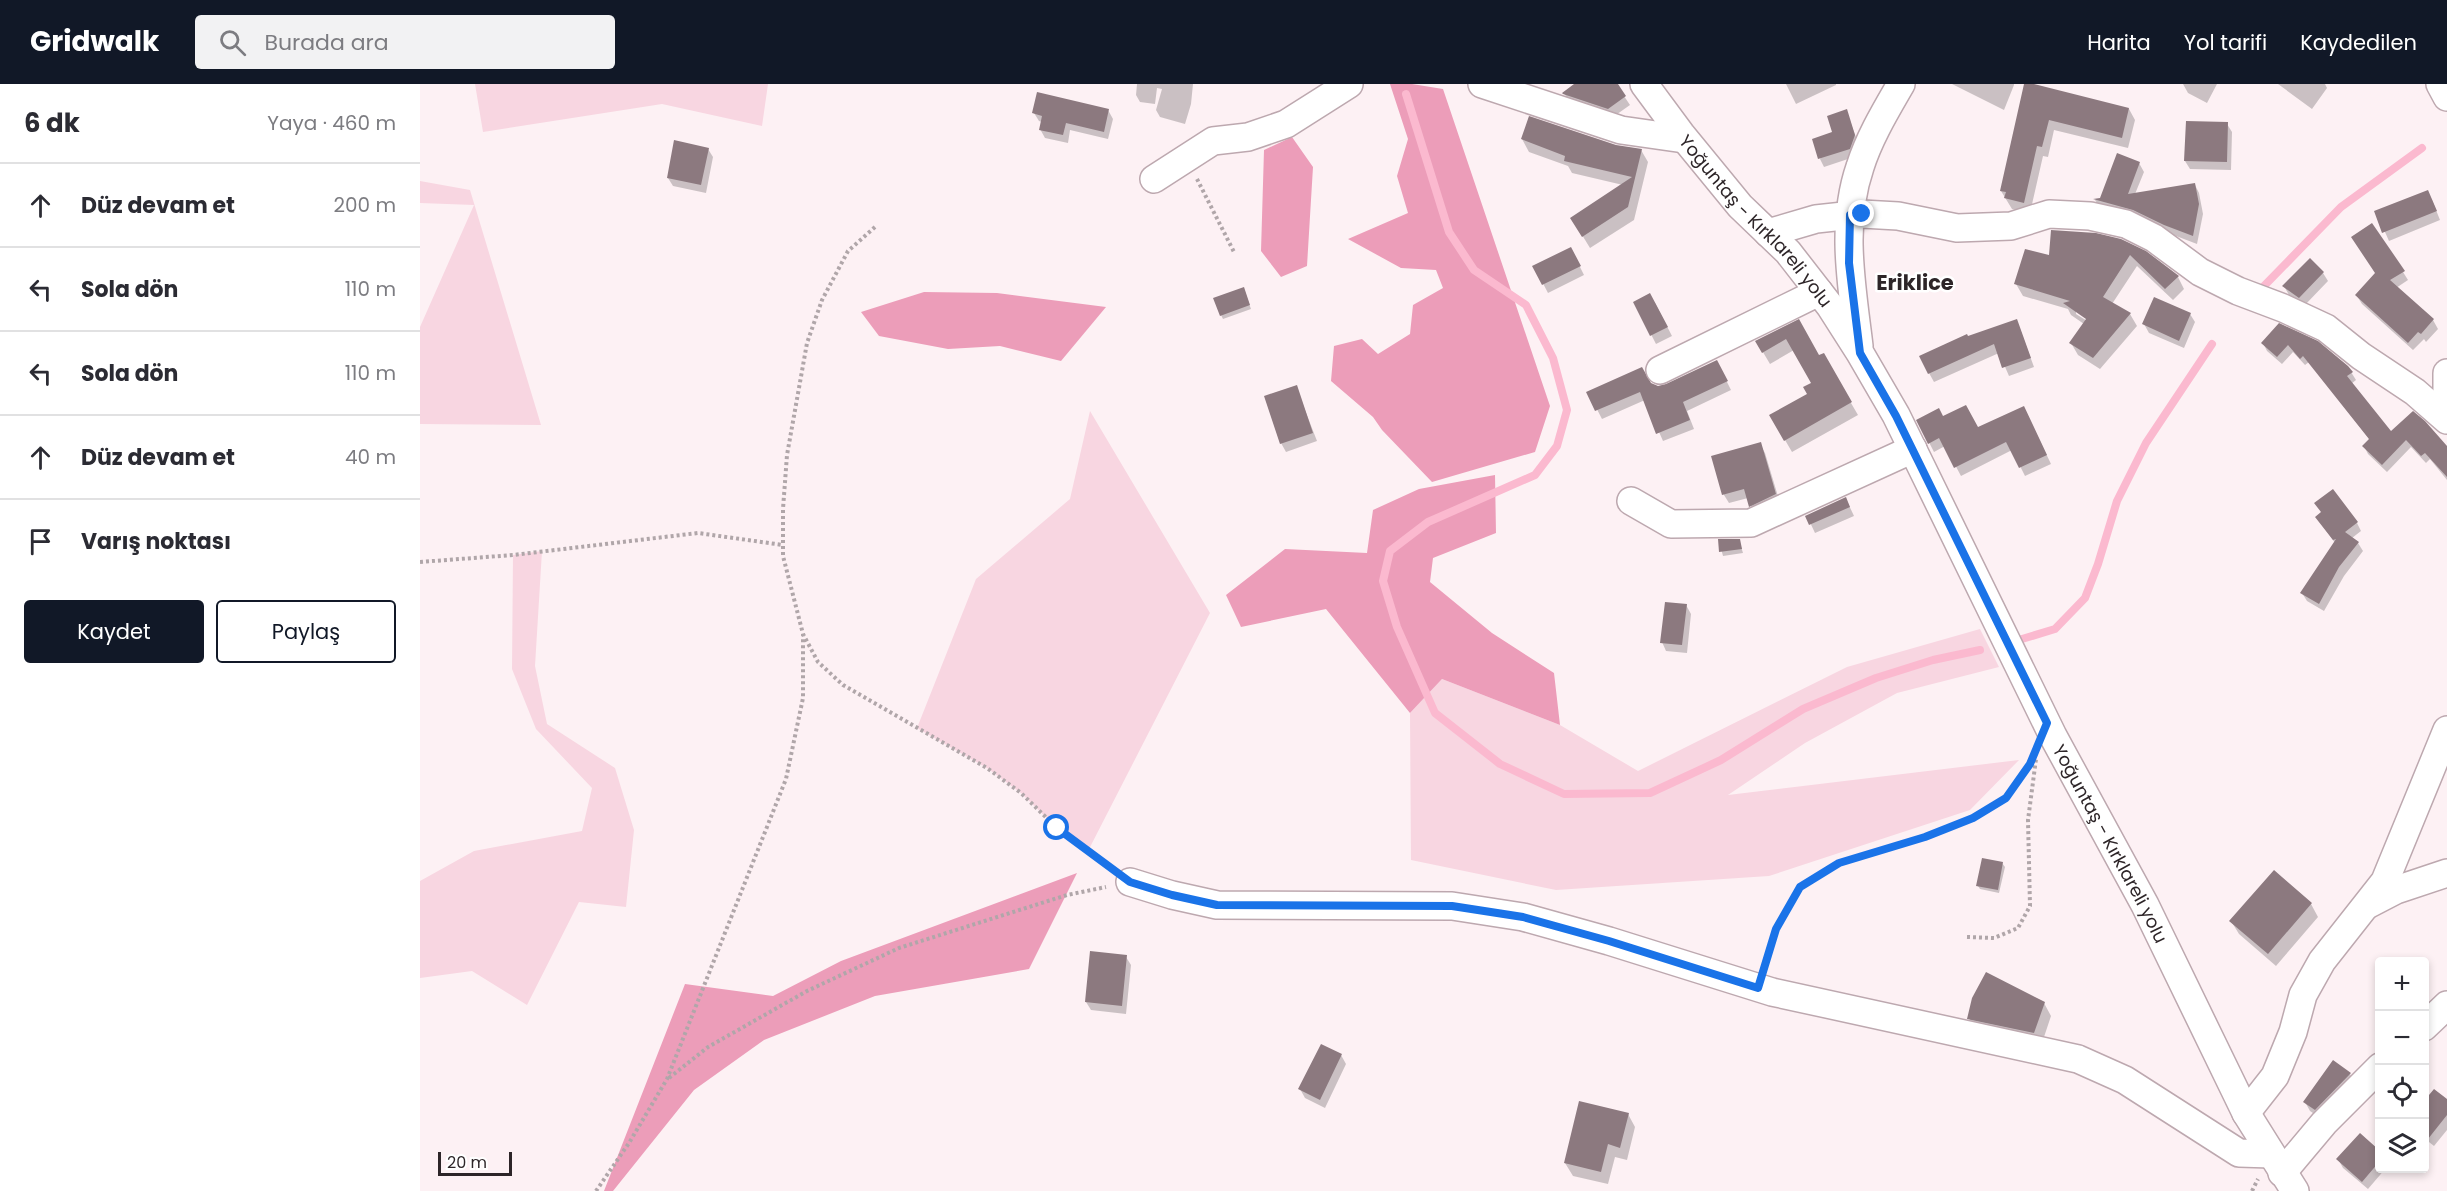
<!DOCTYPE html>
<html lang="tr">
<head>
<meta charset="utf-8">
<style>
	:root { --surface:#fff; --page:#f2f2f3; --text:#2b2b33; --muted:#7c7c81; --line:#e1e1e2; --accent:#111827 }
	body { margin:0; font-family:Poppins,sans-serif; background:var(--page); color:var(--text) }
	.controls { position:absolute; right:18px; bottom:18px; display:grid; overflow:hidden; border-radius:6px; box-shadow:0 3px 9px #0003 }
	.controls button { width:54px; height:54px; display:grid; place-items:center; padding:0; border:0; border-bottom:2px solid var(--line); background:var(--surface); color:var(--text); font:30px sans-serif }
	.scale { position:absolute; left:18px; bottom:15px; width:74px; box-sizing:border-box; padding-left:6px; border:3px solid #2d2528; border-top:0; font-size:16px; line-height:21px; white-space:nowrap; color:#2d2528; -webkit-text-stroke:4px #fff; paint-order:stroke }
	.stop { position:absolute; width:18px; height:18px; margin:-14px; border:4px solid #1a73e8; border-radius:50%; background:#fff }
	.stop.end { background:#1a73e8; border-color:#fff; box-shadow:0 2px 6px #0008 }
	.list { margin:0; padding:0; list-style:none }
	h2 { display:flex; justify-content:space-between; align-items:center; height:78px; margin:0; padding:0 24px; font-size:26px }
	h2 small { font-size:20px; font-weight:400; color:var(--muted) }
	.list li { display:grid; grid-template-columns:39px 1fr auto; gap:18px; align-items:center; box-sizing:border-box; height:84px; padding:0 24px; border-top:2px solid var(--line) }
	.list b { display:block; font-size:22px; white-space:nowrap }
	.list em { font-size:20px; font-style:normal; color:var(--muted) }
	.actions { display:flex; gap:12px; padding:18px 24px }
	.actions a { flex:1; padding:14px 0; border:2px solid var(--accent); border-radius:6px; text-align:center; font-size:21px; color:var(--accent) }
	.actions .main { background:var(--accent); color:#fff }
	.icon { flex:none; width:33px; height:33px; fill:none; stroke:currentColor; stroke-width:2; stroke-linecap:round; stroke-linejoin:round }
	.map { position:relative; flex:none; width:2027px; height:1107px; overflow:hidden }
	header { display:flex; align-items:center; gap:36px; box-sizing:border-box; height:84px; padding:0 30px; background:var(--accent); color:#fff }
	header strong { font-size:28px }
	nav { display:flex; gap:33px; margin-inline-start:auto; font-size:21px }
	.search { width:420px; height:54px; background:var(--page); display:flex; align-items:center; gap:15px; box-sizing:border-box; padding:0 21px; border-radius:6px; color:var(--muted); font-size:22px }
	main { display:flex }
	aside { flex:1; background:var(--surface) }
	.map>svg:first-child { display:block }
	.green { fill:#f8d6e1 }
	.forest { fill:#ec9db9 }
	.shadow { fill:#0003; fill-rule:evenodd }
	.lines { fill:none; stroke-linecap:round; stroke-linejoin:round }
	.stream { stroke:#fbb9cf; stroke-width:8 }
	.building { fill:#8c797f }
	.minor-casing { stroke:#bda8af; stroke-width:30 }
	.path { stroke:#b0a6a9; stroke-width:4; stroke-dasharray:3 3; stroke-linecap:butt }
	.minor { stroke:#fff; stroke-width:27 }
	.route { stroke:#1a73e8; stroke-width:8 }
	.labels { text-anchor:middle; dominant-baseline:central; stroke-width:5; stroke-linejoin:round; paint-order:stroke }
	.street-label { font-size:18px; fill:#2d2528; stroke:#fff }
	.quarter-label { font-size:21px; font-weight:bold; fill:#2d2528; stroke:#fff }
</style>
</head>
<body>
<header>
<strong>Gridwalk</strong>
<div class="search"><svg class="icon" aria-label="search" viewBox="0 0 24 24"><circle cx="10" cy="10" r="6"/><path d="M15 15l6 6"/></svg>Burada ara</div>
<nav><a>Harita</a><a>Yol tarifi</a><a>Kaydedilen</a></nav>
</header>
<main>
<aside>
<h2>6 dk<small>Yaya · 460 m</small></h2>
<ul class="list">
<li><svg class="icon" aria-label="ahead" viewBox="0 0 24 24"><path d="M12 20V5M6 11l6-6 6 6"/></svg><div><b>Düz devam et</b></div><em>200 m</em></li>
<li><svg class="icon" aria-label="left" viewBox="0 0 24 24"><path d="M17 20v-9H6M10 6l-5 5 5 5"/></svg><div><b>Sola dön</b></div><em>110 m</em></li>
<li><svg class="icon" aria-label="left" viewBox="0 0 24 24"><path d="M17 20v-9H6M10 6l-5 5 5 5"/></svg><div><b>Sola dön</b></div><em>110 m</em></li>
<li><svg class="icon" aria-label="ahead" viewBox="0 0 24 24"><path d="M12 20V5M6 11l6-6 6 6"/></svg><div><b>Düz devam et</b></div><em>40 m</em></li>
<li><svg class="icon" aria-label="arrive" viewBox="0 0 24 24"><path d="M6 21V4h12l-3 4 3 4H6"/></svg><div><b>Varış noktası</b></div></li>
</ul>
<div class="actions"><a class="main">Kaydet</a><a>Paylaş</a></div>
</aside>
<div class="map">
<svg width="2027" height="1107" viewBox="0 0 2027 1107">
	<rect width="100%" height="100%" fill="#fdf1f4"/>
	<path class="green" d="M55 0H348L342 42 242 20 63 48Z
		M0 97 50 106 121 341 0 340V243L54 121 0 119Z
		M670 327 790 529 668 767 637 744 601 709 567 684 497 644 556 495 650 415Z
		M122 467 115 582 127 640 195 684 214 746 206 823 159 818 107 921 52 887 0 894V797L54 767 162 747 172 704 116 645 92 585 93 471Z
		M1560 545 1579 583 1477 609 1385 659 1308 711 1599 676 1550 726 1349 792 1136 806 991 776 990 629 1022 595 1140 641 1218 687 1427 583Z"/>
	<path class="forest" d="M970 0H992L1023 5 1130 322 1115 368 1012 398 962 346 953 333 911 297 914 262 942 255 958 270 990 250 993 221 1023 204 1016 186 981 184 928 155 988 129 977 92 988 55Z
		M872 53 893 83 887 182 861 193 841 167 844 66Z
		M504 208 577 209 686 223 641 277 580 262 528 265 459 252 441 228Z
		M1075 391 1076 449 1013 474 1010 498 1072 549 1134 589 1140 641 1022 595 990 629 906 525 821 543 806 511 865 465 947 469 953 426 999 405Z
		M657 789 609 885 455 912 344 956 274 1006 193 1107H184L265 900 353 912 421 877Z"/>
	<path class="shadow" d="M717 0H773L771 20 765 40 740 33 736 26 742 5 737 4 735 20 720 18 716 11Z
		M1157 0H1196L1210 21 1193 33 1150 19 1144 9Z
		M1366 0H1416V1L1376 20Z
		M1532 0H1594V1L1584 26Z
		M1606 0 1709 25 1715 36 1708 64 1634 46 1628 73 1623 72 1610 129 1592 125 1581 107Z
		M1763 0H1797L1787 19 1768 9Z
		M1858 0H1905L1907 4 1892 25Z
		M688 26 693 35 688 55 650 46 648 59 625 54 620 45 622 38 619 37 614 29Z
		M1426 27 1439 61 1434 73 1404 83 1400 75Z
		M1807 40 1812 48 1811 86 1770 85 1765 77Z
		M1102 55 1221 66 1228 78 1214 136 1170 164 1159 146 1203 101 1152 89 1148 82 1109 68Z
		M288 65 293 73 286 109 253 102 248 94Z
		M1719 79 1724 88 1715 110 1775 101 1779 109 1783 130 1777 160 1680 123 1675 116 1681 115Z
		M2012 116 2020 136 1969 157 1956 128Z
		M1676 151 1758 193 1764 205 1753 216 1717 182 1692 220 1710 230 1717 242 1680 285 1658 271 1651 259 1664 240 1651 231 1648 225 1603 212 1596 200 1630 173ZM1656 226 1673 238 1672 240 1656 230Z
		M1155 173 1164 191 1128 209 1114 182Z
		M1983 188 1988 196 1976 204 2013 236 2018 245 2006 258 2004 255 1993 266 1942 220 1937 212 1957 189Z
		M1903 189 1908 197 1884 222 1869 211 1864 202Z
		M825 208 831 225 803 235 801 231Z
		M1215 219H1235L1252 252 1236 260Z
		M1770 230 1775 238 1764 264 1729 249 1724 240Z
		M1378 237 1399 273 1403 271 1438 331 1372 368 1351 332 1389 310 1393 299 1374 266 1350 280 1337 258Z
		M1597 237 1614 283 1589 292 1579 269 1514 298 1509 289 1548 254Z
		M1859 241 1931 288 1936 296 1931 300 1971 349 2027 365V396L2010 375 2006 379 1991 363 1967 388 1948 370 1944 362 1950 356 1889 278 1885 281 1873 268 1862 280 1847 267 1843 259Z
		M1301 286 1311 306 1267 327 1274 345 1243 357 1225 316 1182 335 1168 308 1230 300 1238 303Z
		M876 303 897 357 866 368 861 359Z
		M1608 332 1631 380 1605 392 1592 366 1541 392 1525 362 1514 368 1498 337 1523 334 1558 345Z
		M1340 360 1345 369 1360 419 1335 430 1328 414 1309 419 1304 411 1293 373Z
		M1426 415 1434 432 1395 449 1387 432Z
		M1937 439 1941 447 1932 454 1938 459 1943 467 1924 492 1904 527 1887 517 1882 509 1915 459 1902 441Z
		M1319 456 1323 469 1303 472 1299 457Z
		M1266 521 1271 530 1267 569 1246 567 1242 558Z
		M1582 779 1585 783 1579 809 1560 805 1558 802Z
		M1891 820 1898 833 1856 882 1819 850 1811 837Z
		M706 873 711 881 706 930 671 926 666 918Z
		M1624 919 1631 932 1621 962 1556 947 1549 934Z
		M902 962 921 971 926 980 905 1024 885 1014 880 1005Z
		M1930 990 1934 999 1900 1034 1890 1027 1885 1018Z
		M2004 1012 2008 1015 2027 1017V1046L2014 1062 2004 1054Z
		M1208 1030 1215 1043 1207 1076 1195 1073 1188 1100 1153 1092 1145 1079Z
		M1940 1051 1960 1068V1084H1966L1948 1105 1923 1084 1918 1075Z"/>
	<g class="lines">
		<path class="stream" d="M986 10 1029 148 1054 186 1106 221 1133 274 1147 326 1137 362 1115 391 1008 438 970 467 963 497 977 543 1015 629 1080 680 1144 710 1230 709 1301 676 1383 625 1456 594 1513 576 1560 566
			M1844 202 1921 123 2002 64
			M1602 555 1635 545 1665 514 1678 480 1697 417 1726 359 1792 260"/>
	</g>
	<path class="building" d="M1154 0H1198L1206 12 1188 25 1143 10 1142 9Z
		M1604 0H1614L1709 24 1702 54 1629 36 1622 63 1617 62 1604 119 1584 114 1586 108 1580 107Z
		M617 8 689 25 684 48 646 39 643 51 619 46 622 32 612 29Z
		M1427 25 1435 51 1430 65 1398 75 1392 55 1412 48 1407 32Z
		M1109 32 1196 61 1222 65 1208 123 1162 153 1150 134 1212 93 1144 77 1145 72 1101 55Z
		M1766 37 1808 38 1807 78 1764 77Z
		M254 56 289 64 281 101 247 94Z
		M1697 69 1720 78 1708 110 1775 99 1779 120 1773 152 1744 141 1713 126 1673 115 1680 114Z
		M2008 106 2017 127 1962 149 1954 127Z
		M1952 139 1985 187 1970 196 2014 235 2001 250 1998 248 1988 259 1935 211 1955 189 1931 153Z
		M1631 146 1676 149 1701 155 1726 167 1759 192 1745 205 1710 171 1683 213 1711 229 1673 274 1649 259 1666 235 1643 219 1650 217 1594 200 1605 165 1629 171Z
		M1151 163 1161 182 1122 201 1112 182Z
		M1890 174 1904 188 1879 214 1862 202Z
		M824 203 830 221 800 232 793 214Z
		M1230 209 1248 243 1230 252 1213 218Z
		M1734 213 1771 229 1759 257 1722 240Z
		M1379 235 1399 271 1404 269 1432 318 1364 357 1349 331 1387 310 1383 303 1391 299 1366 255 1342 269 1335 257Z
		M1597 235 1611 274 1582 284 1574 260 1508 290 1499 272 1547 250 1548 252Z
		M1859 239 1898 257 1928 282 1933 288 1927 292 1971 347 1993 327 2005 337 2027 362V393L2005 369 2001 372 1986 356 1962 381 1942 362 1949 355 1883 272 1880 275 1868 261 1857 273 1841 259Z
		M1297 276 1308 297 1263 318 1270 336 1236 350 1220 308 1175 327 1166 308 1222 283 1231 299 1238 302 1246 300Z
		M877 301 893 349 860 360 844 312Z
		M1546 321 1558 343 1604 322 1627 371 1599 384 1586 358 1534 384 1519 354 1508 360 1496 336 1519 324 1523 332Z
		M1341 358 1356 410 1329 423 1324 405 1302 411 1291 372Z
		M1913 405 1938 438 1925 448 1939 458 1919 483 1899 520 1880 509 1916 455 1913 456 1895 433 1901 428 1894 419Z
		M1426 413 1430 423 1389 441 1385 432Z
		M1298 455H1320L1322 465 1299 468Z
		M1245 518 1267 520 1262 561 1240 559Z
		M1562 774 1583 778 1578 806 1556 802Z
		M1854 786 1892 819 1848 870 1809 837Z
		M670 867 707 871 702 922 665 918Z
		M1566 888 1625 918 1614 949 1547 935 1552 914Z
		M901 960 922 970 900 1016 878 1005Z
		M1913 976 1931 989 1895 1026 1883 1018Z
		M2014 1005 2027 1015V1031L2004 1060V1017Z
		M1159 1017 1209 1029 1200 1064 1188 1060 1181 1088 1144 1079Z
		M1940 1049 1959 1066V1078L1942 1098 1916 1075Z"/>
	<g class="lines">
		<g class="minor-casing">
			<g id="minor">
				<path d="M1062 0 1201 46 1264 55"/>
				<path id="s1" d="M1224 0 1261 50 1320 122 1368 168 1410 222 1440 269 1476 331 1633 652 1725 821 1826 1029 1875 1107"/>
				<path d="M2020 0 2027 13"/>
				<path d="M734 95 793 57 828 53 866 40 929 0"/>
				<path d="M1348 149 1396 135 1442 130 1478 132 1537 144 1591 142 1629 130 1670 132 1706 140 1734 154 1780 188 1818 207 1863 224 1906 244 1941 272 1995 308 2027 336"/>
				<path d="M1439 262C1432 203 1420 141 1440 83 1449 54 1466 26 1481 0"/>
				<path d="M1240 286 1399 208"/>
				<path d="M2027 289V314"/>
				<path d="M1211 417 1251 440 1331 439 1493 365"/>
				<path d="M710 798 752 811 797 821 1032 822 1103 833 1189 857 1352 908 1658 975 1705 996 1819 1069 1851 1070"/>
				<path d="M1949 820 1976 806 2027 789"/>
				<path d="M2004 943 2027 921"/>
				<path d="M1826 1029 1855 992 1873 948 1883 911 1902 877 1965 797 2027 646"/>
				<path d="M1862 1089 1904 1039 1960 983"/>
			</g>
		</g>
		<path class="path" d="M777 95 814 168
			M455 143 428 167 402 216 387 259 367 371 363 425V472L383 550 398 578 423 601 567 684 601 709 637 744 690 783
			M0 478 93 471 278 449 363 461
			M1547 853 1574 854 1598 844 1610 822 1608 736 1616 675
			M1345 881 1356 845 1380 803 1419 779 1505 753 1553 734 1586 714 1610 680 1614 670
			M249 994 288 963 387 907 479 864 647 811 686 803
			M176 1107 209 1059 247 995 366 695 383 614V550
			M1832 1107 1838 1095"/>
		<use href="#minor" class="minor"/>
	</g>
	<g class="lines">
		<path class="route" d="M637 744 710 798 752 811 797 821 1032 822 1103 833 1189 857 1338 904 1356 845 1380 803 1419 779 1505 753 1553 734 1586 714 1610 680 1627 639 1476 332 1440 269 1429 179 1430 131 1442 130"/>
	</g>
	<g class="labels">
		<g class="street-label">
			<text stroke="none"><textPath href="#s1" startOffset="177">Yoğuntaş - Kırklareli yolu</textPath></text>
			<text stroke="none"><textPath href="#s1" startOffset="897">Yoğuntaş - Kırklareli yolu</textPath></text>
		</g>
		<g class="quarter-label">
			<text x="1495" y="198">Eriklice</text>
		</g>
	</g>
</svg>
<div class="controls">
<button>+</button>
<button>−</button>
<button><svg class="icon" aria-label="locate" viewBox="0 0 24 24"><circle cx="12" cy="12" r="6"/><path d="M12 2v4M12 18v4M2 12h4M18 12h4"/></svg></button>
<button><svg class="icon" aria-label="layers" viewBox="0 0 24 24"><path d="M12 4l9 5-9 5-9-5zM3 14l9 5 9-5"/></svg></button>
</div>
<div class="scale">20 m</div>
<div class="stop" style="left:637px;top:744px"></div>
<div class="stop end" style="left:1442px;top:130px"></div>
</div>
</main>
</body>
</html>
